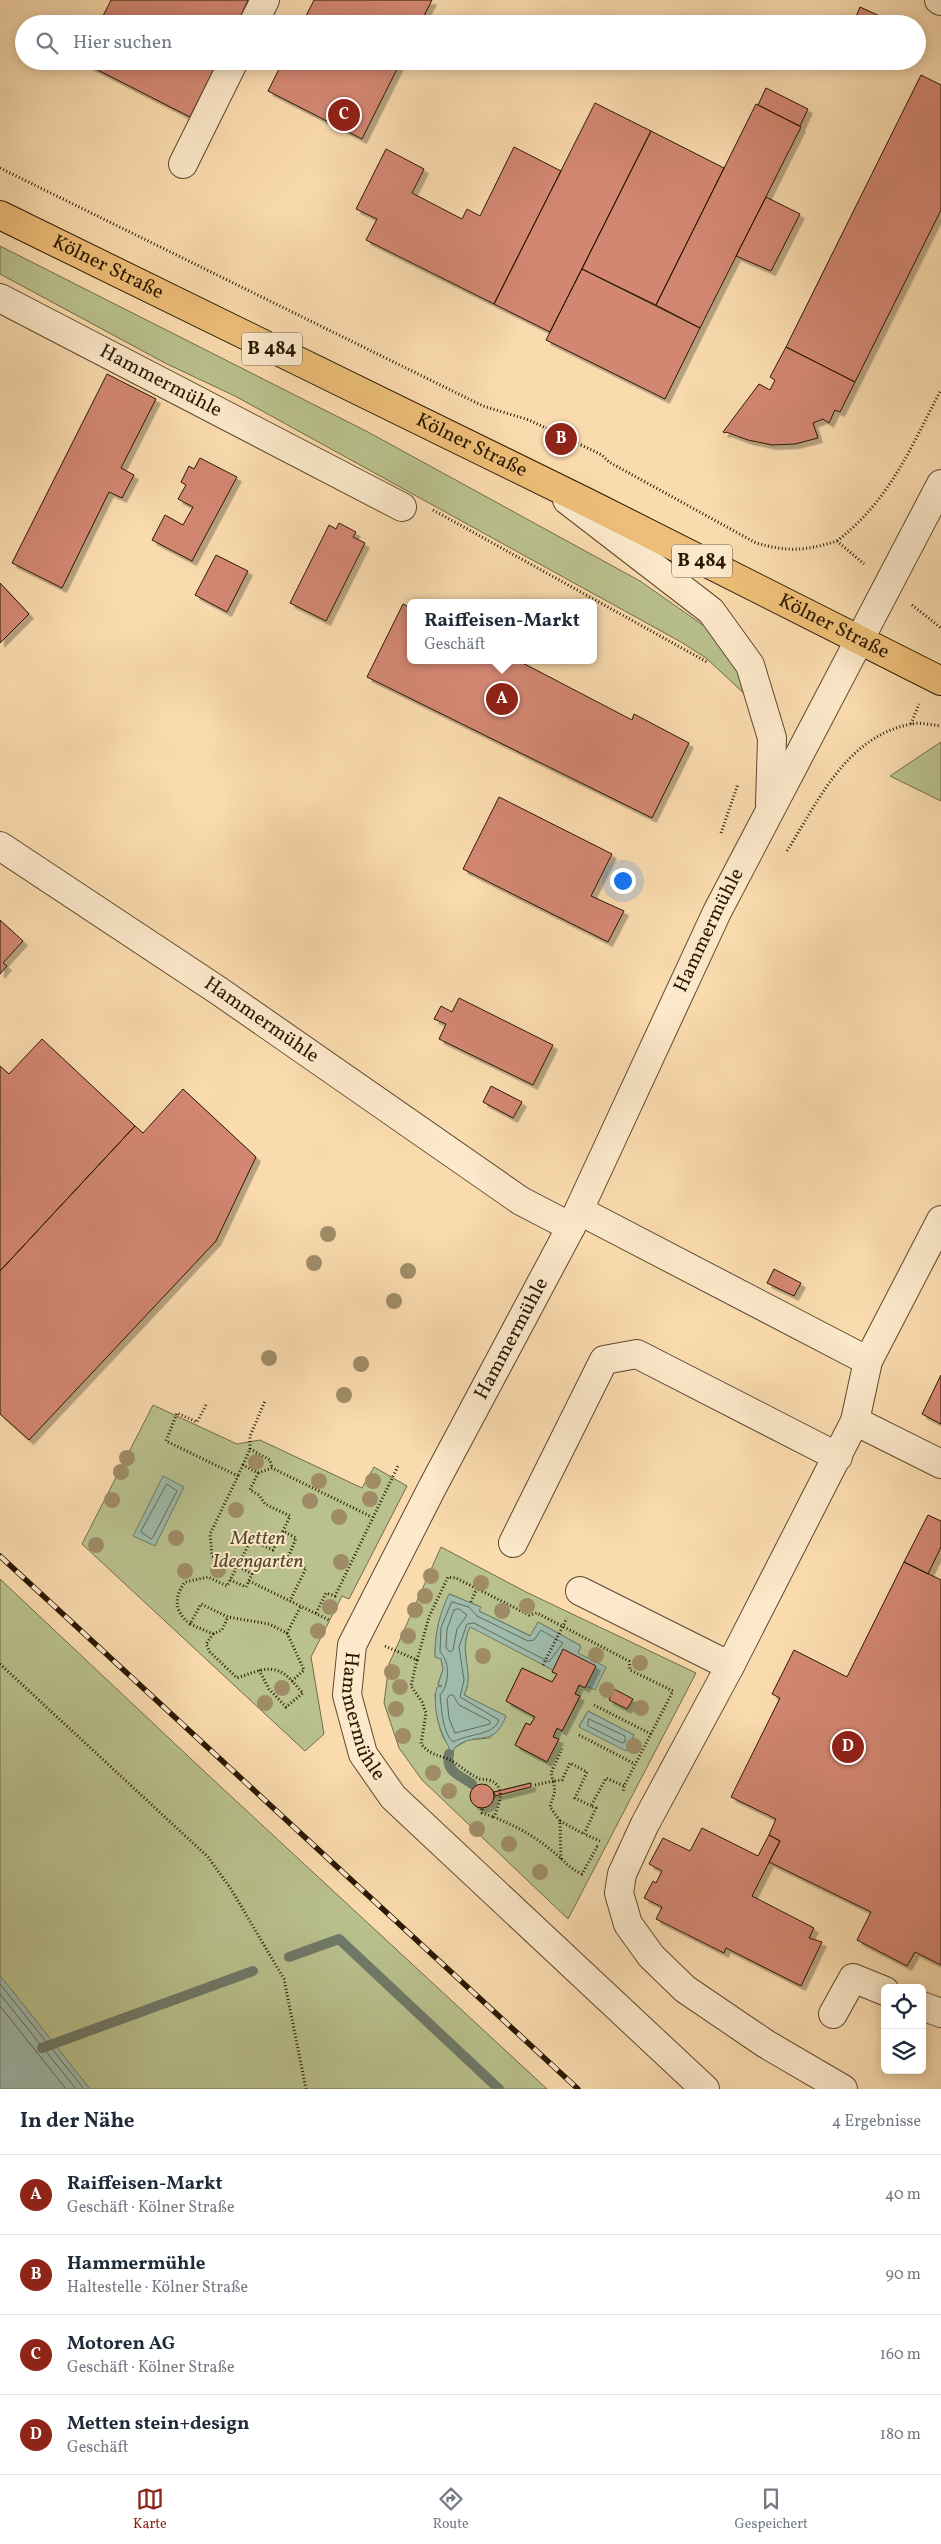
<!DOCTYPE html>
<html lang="de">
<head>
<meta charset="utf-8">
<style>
	:root { --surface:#fff; --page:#f6f6f7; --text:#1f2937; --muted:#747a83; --line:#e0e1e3; --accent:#8f2418 }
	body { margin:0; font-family:Vollkorn,serif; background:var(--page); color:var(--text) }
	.controls { position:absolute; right:15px; bottom:15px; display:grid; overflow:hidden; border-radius:8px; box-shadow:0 2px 12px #0003 }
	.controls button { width:45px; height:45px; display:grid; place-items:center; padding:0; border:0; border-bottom:1px solid var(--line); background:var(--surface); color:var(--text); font:25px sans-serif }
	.you { position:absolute; left:622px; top:880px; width:18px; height:18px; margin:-12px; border:4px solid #fff; border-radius:50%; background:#1a73e8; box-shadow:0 0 0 8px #1a73e833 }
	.badge { display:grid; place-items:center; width:32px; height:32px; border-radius:50%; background:var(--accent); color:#fff; font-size:16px; font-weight:700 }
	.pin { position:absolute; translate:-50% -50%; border:2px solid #fff; box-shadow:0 1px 5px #0006 }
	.popup { position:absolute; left:407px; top:599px; width:190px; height:65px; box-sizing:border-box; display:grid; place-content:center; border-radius:8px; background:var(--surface); filter:drop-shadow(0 1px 4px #0005); font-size:16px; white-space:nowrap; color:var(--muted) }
	.popup b { font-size:19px; color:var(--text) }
	.popup::after { content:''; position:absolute; left:50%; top:100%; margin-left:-10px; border:10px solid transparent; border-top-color:var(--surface) }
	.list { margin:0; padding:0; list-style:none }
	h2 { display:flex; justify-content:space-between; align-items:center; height:65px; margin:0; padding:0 20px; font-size:21px }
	h2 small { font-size:16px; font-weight:400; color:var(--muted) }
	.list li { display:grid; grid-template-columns:32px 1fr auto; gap:15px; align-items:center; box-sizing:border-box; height:80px; padding:0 20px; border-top:1px solid var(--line) }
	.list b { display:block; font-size:19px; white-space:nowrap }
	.list p { margin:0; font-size:16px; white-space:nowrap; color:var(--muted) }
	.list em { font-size:16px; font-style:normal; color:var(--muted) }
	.icon { flex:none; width:28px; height:28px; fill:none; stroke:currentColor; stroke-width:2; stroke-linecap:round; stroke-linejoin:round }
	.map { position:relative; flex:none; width:941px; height:2089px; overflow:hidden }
	.search { position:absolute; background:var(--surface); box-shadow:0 2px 12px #0003; left:15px; right:15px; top:15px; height:55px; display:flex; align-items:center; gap:12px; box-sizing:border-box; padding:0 18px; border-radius:28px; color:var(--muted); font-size:19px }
	.sheet { height:385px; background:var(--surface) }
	nav { display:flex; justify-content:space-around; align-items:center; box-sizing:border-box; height:70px; border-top:1px solid var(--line); background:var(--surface); font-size:14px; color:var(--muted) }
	nav a { display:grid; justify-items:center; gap:2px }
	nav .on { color:var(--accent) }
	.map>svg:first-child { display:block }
	.green { fill:#b9c18e; stroke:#716c48; fill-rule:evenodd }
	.water { fill:#9ebbac; stroke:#6f7a68 }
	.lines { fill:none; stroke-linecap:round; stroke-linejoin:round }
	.shore { stroke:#646a58; stroke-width:1 }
	.stream { stroke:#6f7a68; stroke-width:10 }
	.building { fill:#d38773; stroke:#291803; filter:url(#shadow) }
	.minor-casing { stroke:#5d492e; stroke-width:30 }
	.major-casing { stroke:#291803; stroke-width:30 }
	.path { stroke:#291803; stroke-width:3; stroke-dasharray:1 2.5; stroke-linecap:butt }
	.minor { stroke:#fce8ca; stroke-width:28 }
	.major { stroke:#edbe77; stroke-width:28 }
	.rail-casing { stroke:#291803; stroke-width:5.5 }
	.rail { stroke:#fce8ca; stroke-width:4; stroke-dasharray:11; stroke-linecap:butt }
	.tree { fill:#9f8c67 }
	.labels { text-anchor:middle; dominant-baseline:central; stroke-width:4; stroke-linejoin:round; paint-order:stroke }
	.shield { fill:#fce8ca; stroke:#68563f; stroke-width:1 }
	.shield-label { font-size:19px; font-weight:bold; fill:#291803 }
	.street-label { font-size:20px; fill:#291803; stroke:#fce8ca }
	.park-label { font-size:20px; font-style:italic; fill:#544b2d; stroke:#fce8ca }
</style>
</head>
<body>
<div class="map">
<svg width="941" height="2089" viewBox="0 0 941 2089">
	<defs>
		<filter id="shadow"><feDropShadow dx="4.5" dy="4.5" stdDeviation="0" flood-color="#0004"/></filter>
	</defs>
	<rect width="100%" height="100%" fill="#fadbae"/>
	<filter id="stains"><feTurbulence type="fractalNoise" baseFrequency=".004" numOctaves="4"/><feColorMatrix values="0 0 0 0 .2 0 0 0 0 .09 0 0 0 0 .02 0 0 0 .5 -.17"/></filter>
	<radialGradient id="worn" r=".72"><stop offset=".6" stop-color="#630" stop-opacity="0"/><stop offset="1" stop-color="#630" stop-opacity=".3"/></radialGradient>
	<path class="green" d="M0 246 368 432 640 581 717 635 729 650 750 699 706 658 681 642 235 396 165 363 0 274Z
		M941 742V801L890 776Z
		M153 1405 237 1444 260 1440 362 1488 374 1467 407 1486 349 1599 342 1596 311 1657 324 1734 305 1751 82 1544Z
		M441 1547 526 1592 696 1673 568 1919 422 1780 399 1748 384 1703 389 1664ZM450 1594 480 1607 479 1611 531 1636 538 1622 581 1646 578 1653 585 1688 579 1685 575 1694 580 1696 562 1731 557 1728 553 1737 558 1739 547 1762 515 1745 526 1723 530 1725 535 1717 506 1701 522 1668 552 1682 557 1674 552 1672 553 1670 470 1626C458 1652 475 1674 464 1695L506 1716 490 1738 468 1740 454 1748C438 1743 436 1708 435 1694L442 1686 438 1684 443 1669 441 1659 435 1657C435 1633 439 1615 450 1594ZM588 1711 634 1735 626 1750 579 1726ZM530 1783 531 1787 495 1796C492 1805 487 1810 477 1807L471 1801V1791L478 1785H487L494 1792Z
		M0 1579 207 1774 547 2089H0Z"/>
	<path class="water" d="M163 1476 184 1487 155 1546 133 1536Z
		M449 1594 481 1607 479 1611 530 1636 538 1622 581 1646 578 1653 606 1667 595 1690 586 1686 563 1650 553 1670 470 1627C457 1654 476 1672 464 1695L506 1716C493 1750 478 1729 454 1748L453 1755 447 1754 449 1747C439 1731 432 1706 437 1687L442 1686 438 1685 443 1669 441 1659 435 1657C435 1633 439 1615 449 1594Z
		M588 1711 634 1735 626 1751 579 1727Z
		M0 1976 11 1989 90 2089H0Z"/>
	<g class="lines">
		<path class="shore" d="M167 1484 177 1491 153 1537 151 1539 141 1532Z
			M452 1602 469 1607 477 1616 528 1641 534 1640 541 1630 563 1643 549 1662 474 1623 467 1624 459 1647 464 1680 460 1697 499 1720C493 1736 470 1733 453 1742 442 1732 442 1710 440 1695 449 1686 451 1662 440 1652L441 1628Z
			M459 1609 467 1615 457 1629 453 1650 450 1652 446 1648 447 1629 454 1610Z
			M450 1695H453L459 1705 490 1721V1724L455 1733 449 1718 447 1699Z
			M589 1719 625 1736V1742L622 1743 588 1726Z
			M0 1984 84 2089
			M0 1994 76 2089
			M0 2006 66 2089"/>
		<path class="stream" d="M449 1754C445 1772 460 1775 472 1784
			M289 1957 339 1939 499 2089
			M42 2048 253 1971"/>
	</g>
	<path class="building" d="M111 0H248L237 24H99Z
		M314 0H432L420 24H302Z
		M860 7 884 18 881 24H853Z
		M80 61H218L190 117Z
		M283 61H401L362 139 268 91Z
		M921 75 941 85V210L855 382 786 347Z
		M766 88 808 109 800 126 758 105Z
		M595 103 651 131 550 332 494 304Z
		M756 104 801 127 700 328 656 305Z
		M651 131 724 168 656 305 582 269Z
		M514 147 561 171 494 304 366 240 377 219 356 209 386 149 424 169 412 193 462 219 467 209 480 216Z
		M766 197 800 214 771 271 736 256Z
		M582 269 700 328 665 399 546 340Z
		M786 347 855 382 840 412 835 410 829 423 823 419 813 423 818 438 795 444 772 445 748 440 726 432 725 433 723 432 759 384 770 390 775 380 770 377Z
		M107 374 156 399 121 468 134 475 122 498 109 492 62 588 12 563Z
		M200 458 237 477 192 561 152 540 165 515 183 525 193 507 178 499 186 485 181 482 189 466 194 469Z
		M339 523 356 532 353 537 365 543 326 621 290 603 329 525 336 529Z
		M216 555 248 571 227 612 195 595Z
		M0 583 29 614 0 643Z
		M403 604 411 608V660H517L632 720 634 714 689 743 652 818 367 677Z
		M499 797 612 854 591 896 624 911 608 942 463 869Z
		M0 920 23 941 3 963 7 966 0 974Z
		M459 998 553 1045 533 1085 439 1039 446 1024 434 1019 441 1006 452 1012Z
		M42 1039 135 1126 0 1271V1066L9 1074Z
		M491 1086 522 1102 513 1118 483 1102Z
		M183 1089 256 1157 216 1241 29 1440 0 1414V1271L135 1126 143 1133Z
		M774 1269 801 1283 794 1296 767 1283Z
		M941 1375V1424L922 1414Z
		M928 1515 941 1521V1547L928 1574 904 1562Z
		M904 1562 941 1580V1965L915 1952 907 1966 857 1940 871 1912 769 1862 780 1841 769 1835 776 1819 731 1797 780 1698 772 1694 794 1650 847 1677Z
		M563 1649 596 1666 585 1688 579 1685 575 1694 580 1696 562 1731 557 1728 553 1737 559 1739 547 1762 515 1745 526 1723 530 1725 535 1717 506 1701 522 1668 552 1682 557 1674 552 1672Z
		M614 1689 633 1699 627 1709 609 1700Z
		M531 1783V1787L495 1796 494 1792Z
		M470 1796a12 12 0 1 1 24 0a12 12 0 1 1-24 0Z
		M702 1828 758 1856 769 1835 780 1841 752 1896 814 1928 809 1938 822 1942 801 1986 726 1948 724 1953 656 1919 662 1907 644 1898 653 1881 656 1883 662 1871 649 1864 663 1838 690 1851Z"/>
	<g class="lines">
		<g class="minor-casing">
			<g id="minor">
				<path d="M939 0 941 1"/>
				<path d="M253 24 265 0"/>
				<path d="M183 164 234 61"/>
				<path id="s1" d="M0 298 402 507"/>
				<path d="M567 500 711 611 750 665 772 738 770 803"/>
				<path id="s2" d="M0 846 219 991 521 1201 571 1227 717 912 941 484"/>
				<path d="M580 1211 868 1361"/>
				<path id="s3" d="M571 1227 433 1486 352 1645 347 1695 363 1754 393 1797 705 2089"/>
				<path d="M855 1421 941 1464"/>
				<path d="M513 1543 604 1360 637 1354 838 1457"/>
				<path d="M580 1591 730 1666"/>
				<path d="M922 2006 941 2013"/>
				<path d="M833 2014 853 1978 885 1991"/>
				<path d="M843 2089 766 2044 685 1989 651 1956 628 1924 619 1893 622 1874 645 1824 730 1666 855 1421 868 1361 941 1220"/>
			</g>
		</g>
		<g class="major-casing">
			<g id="major">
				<path id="s4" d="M0 215 588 503 941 681"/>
			</g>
		</g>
		<path class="path" d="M0 168 483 406 529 420 602 455 609 462 756 543C788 552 805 551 837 541L864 564
			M433 510 707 662
			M837 541C891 499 910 448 941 390
			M912 605 941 628
			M911 724 919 704
			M721 833 738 784
			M787 851C819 800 846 737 911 724 920 722 932 725 941 726
			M206 1405 197 1422 177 1413 166 1441 238 1476 210 1534 212 1556 237 1569
			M250 1449 270 1460 272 1468
			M243 1465 250 1449V1436L265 1401
			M258 1473 272 1468 372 1517
			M238 1475 243 1465 258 1473 250 1490 259 1495 265 1504 290 1516 283 1531
			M230 1580 246 1587 252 1574 238 1566
			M249 1581 329 1620
			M471 1602 477 1588
			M316 1613 326 1593 335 1596 398 1466
			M190 1624C175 1612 173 1598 185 1582L208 1577 227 1586 251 1540 273 1550 283 1531 296 1538 288 1558 306 1568 290 1601
			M287 1633 304 1670 292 1681C274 1661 259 1671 237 1678L210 1652 206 1644 213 1634 190 1624 201 1604 228 1617 269 1624 287 1633 301 1606
			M213 1634 222 1630 228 1617
			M385 1646 417 1660 411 1686 422 1702 426 1713 421 1744C433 1758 442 1754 455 1763 463 1768 469 1774 478 1778 481 1780 485 1779 489 1780 507 1786 499 1805 494 1817 515 1826 533 1835 551 1850 562 1858 568 1868 582 1874L597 1847 600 1848
			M417 1660 429 1617 448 1577 456 1578 529 1615 537 1613 629 1661 630 1670 673 1691 624 1786 623 1793
			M0 1664 208 1857 231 1889 284 1979 306 2089
			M543 1665 567 1618
			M259 1670 269 1689 286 1707 303 1693 292 1681
			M594 1705 651 1734
			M579 1735 635 1764
			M535 1785 553 1781 551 1773 562 1749
			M482 1809V1813L494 1817
			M560 1821 584 1834
			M600 1841 584 1834 596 1808 591 1806 606 1778 624 1786
			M561 1859 560 1821 550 1807 555 1791 553 1781 562 1780 570 1763 587 1772 575 1798 591 1806"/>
		<use href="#minor" class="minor"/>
		<use href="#major" class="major"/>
		<g class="rail-casing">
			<path id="rail" d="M0 1556 578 2089"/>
		</g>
		<use href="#rail" class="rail"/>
	</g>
	<g class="tree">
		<circle cx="328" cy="1234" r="8"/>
		<circle cx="314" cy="1263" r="8"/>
		<circle cx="408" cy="1271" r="8"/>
		<circle cx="394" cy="1301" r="8"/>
		<circle cx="269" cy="1358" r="8"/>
		<circle cx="361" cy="1364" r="8"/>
		<circle cx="344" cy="1395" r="8"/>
		<circle cx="127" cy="1458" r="8"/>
		<circle cx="256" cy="1462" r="8"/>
		<circle cx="121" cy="1472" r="8"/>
		<circle cx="319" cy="1481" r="8"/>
		<circle cx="373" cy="1481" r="8"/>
		<circle cx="370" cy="1499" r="8"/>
		<circle cx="112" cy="1500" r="8"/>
		<circle cx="310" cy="1501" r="8"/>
		<circle cx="236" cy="1510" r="8"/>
		<circle cx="339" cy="1517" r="8"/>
		<circle cx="176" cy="1538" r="8"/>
		<circle cx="96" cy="1545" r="8"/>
		<circle cx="341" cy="1562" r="8"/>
		<circle cx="218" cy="1570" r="8"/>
		<circle cx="185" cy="1571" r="8"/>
		<circle cx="431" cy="1576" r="8"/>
		<circle cx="481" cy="1583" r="8"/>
		<circle cx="425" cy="1596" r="8"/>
		<circle cx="527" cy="1606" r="8"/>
		<circle cx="330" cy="1607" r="8"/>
		<circle cx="415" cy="1610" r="8"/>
		<circle cx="502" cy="1611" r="8"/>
		<circle cx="318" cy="1631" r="8"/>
		<circle cx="408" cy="1636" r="8"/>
		<circle cx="596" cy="1655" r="8"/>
		<circle cx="483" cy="1656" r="8"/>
		<circle cx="640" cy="1663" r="8"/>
		<circle cx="392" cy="1672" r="8"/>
		<circle cx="400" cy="1687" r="8"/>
		<circle cx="282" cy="1688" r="8"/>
		<circle cx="607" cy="1690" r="8"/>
		<circle cx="265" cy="1703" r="8"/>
		<circle cx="641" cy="1708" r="8"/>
		<circle cx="396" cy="1709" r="8"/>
		<circle cx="403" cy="1736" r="8"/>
		<circle cx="634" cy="1746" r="8"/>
		<circle cx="433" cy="1773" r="8"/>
		<circle cx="449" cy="1791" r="8"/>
		<circle cx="477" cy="1829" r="8"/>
		<circle cx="509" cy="1844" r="8"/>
		<circle cx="540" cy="1872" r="8"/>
	</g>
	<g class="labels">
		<g class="shield">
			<rect x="242" y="332.5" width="60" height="33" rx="4"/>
			<rect x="672" y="544.5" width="60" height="33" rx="4"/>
		</g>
		<g class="shield-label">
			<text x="272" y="349">B 484</text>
			<text x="702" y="561">B 484</text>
		</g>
		<g class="street-label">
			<text stroke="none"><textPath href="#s4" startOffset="120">Kölner Straße</textPath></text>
			<text stroke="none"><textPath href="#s1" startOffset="181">Hammermühle</textPath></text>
			<text stroke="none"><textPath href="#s4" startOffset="525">Kölner Straße</textPath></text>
			<text stroke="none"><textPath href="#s4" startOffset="930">Kölner Straße</textPath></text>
			<text stroke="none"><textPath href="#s2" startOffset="1014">Hammermühle</textPath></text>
			<text stroke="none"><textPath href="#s2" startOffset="314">Hammermühle</textPath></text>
			<text transform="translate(512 1339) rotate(-62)">Hammermühle</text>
			<text stroke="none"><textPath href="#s3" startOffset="546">Hammermühle</textPath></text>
		</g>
		<g class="park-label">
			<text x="258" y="1539">Metten<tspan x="258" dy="23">Ideengarten</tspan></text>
		</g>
	</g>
	<rect width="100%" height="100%" filter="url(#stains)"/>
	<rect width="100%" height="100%" fill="url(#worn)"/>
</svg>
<div class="controls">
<button><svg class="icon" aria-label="locate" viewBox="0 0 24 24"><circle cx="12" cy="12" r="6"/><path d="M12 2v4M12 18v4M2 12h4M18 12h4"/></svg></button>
<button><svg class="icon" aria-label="layers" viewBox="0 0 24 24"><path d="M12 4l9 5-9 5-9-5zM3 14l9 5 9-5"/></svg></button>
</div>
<div class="you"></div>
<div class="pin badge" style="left:502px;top:699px">A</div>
<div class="popup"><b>Raiffeisen-Markt</b>Geschäft</div>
<div class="pin badge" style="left:561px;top:439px">B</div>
<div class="pin badge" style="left:344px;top:115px">C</div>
<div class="pin badge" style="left:848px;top:1747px">D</div>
<div class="search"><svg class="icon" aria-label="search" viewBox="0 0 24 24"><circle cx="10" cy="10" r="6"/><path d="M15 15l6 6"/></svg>Hier suchen</div>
</div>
<section class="sheet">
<h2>In der Nähe<small>4 Ergebnisse</small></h2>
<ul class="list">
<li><span class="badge">A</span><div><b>Raiffeisen-Markt</b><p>Geschäft · Kölner Straße</p></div><em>40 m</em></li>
<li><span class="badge">B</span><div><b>Hammermühle</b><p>Haltestelle · Kölner Straße</p></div><em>90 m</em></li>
<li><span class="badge">C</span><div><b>Motoren AG</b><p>Geschäft · Kölner Straße</p></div><em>160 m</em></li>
<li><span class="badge">D</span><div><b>Metten stein+design</b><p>Geschäft</p></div><em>180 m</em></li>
</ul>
</section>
<nav>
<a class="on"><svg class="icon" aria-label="map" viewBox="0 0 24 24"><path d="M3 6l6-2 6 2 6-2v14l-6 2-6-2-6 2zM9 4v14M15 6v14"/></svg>Karte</a>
<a><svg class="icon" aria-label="directions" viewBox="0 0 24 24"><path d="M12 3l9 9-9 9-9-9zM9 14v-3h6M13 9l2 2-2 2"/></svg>Route</a>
<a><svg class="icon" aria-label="saved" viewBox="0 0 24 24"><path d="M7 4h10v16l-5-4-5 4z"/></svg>Gespeichert</a>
</nav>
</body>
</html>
